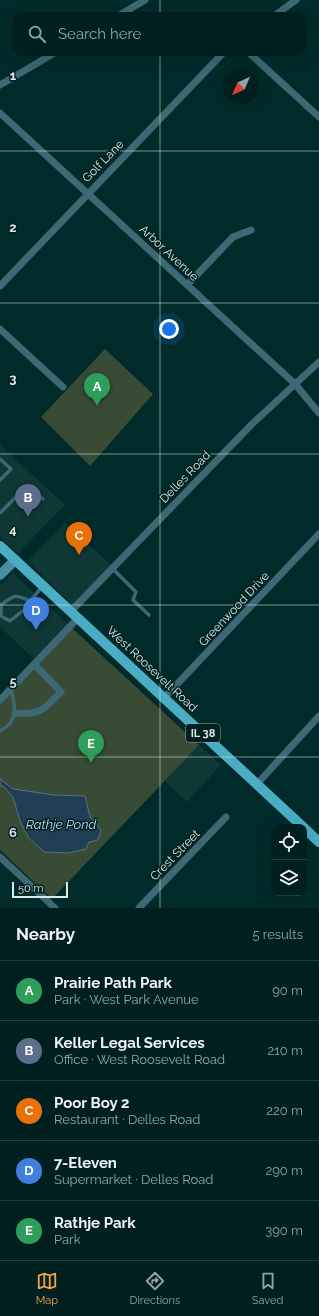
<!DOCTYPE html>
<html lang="en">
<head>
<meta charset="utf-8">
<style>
	:root { --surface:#002020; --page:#0a2829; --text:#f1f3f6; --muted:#95a3a5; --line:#223e3e; --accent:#f3a443 }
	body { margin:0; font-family:Raleway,sans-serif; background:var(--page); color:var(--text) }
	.controls { position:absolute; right:12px; bottom:12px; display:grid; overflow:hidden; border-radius:8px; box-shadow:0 4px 16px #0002 }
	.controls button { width:36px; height:36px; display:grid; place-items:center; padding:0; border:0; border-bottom:1px solid var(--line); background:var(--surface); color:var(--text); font:20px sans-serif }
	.compass { position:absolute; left:223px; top:68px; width:36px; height:36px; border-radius:50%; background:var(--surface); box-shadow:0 4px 16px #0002; rotate:224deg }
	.scale { position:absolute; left:12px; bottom:10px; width:56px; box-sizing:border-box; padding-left:4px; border:2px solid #d6ebe9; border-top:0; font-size:11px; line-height:14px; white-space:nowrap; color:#d6ebe9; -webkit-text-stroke:3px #02201f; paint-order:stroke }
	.you { position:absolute; left:169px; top:329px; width:14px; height:14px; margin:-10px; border:3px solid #fff; border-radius:50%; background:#1a73e8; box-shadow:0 0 0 6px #1a73e833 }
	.badge { display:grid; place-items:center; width:26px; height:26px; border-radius:50%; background:var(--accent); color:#fff; font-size:13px; font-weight:700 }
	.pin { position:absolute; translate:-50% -33px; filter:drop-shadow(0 1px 2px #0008) }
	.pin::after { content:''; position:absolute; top:21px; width:14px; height:12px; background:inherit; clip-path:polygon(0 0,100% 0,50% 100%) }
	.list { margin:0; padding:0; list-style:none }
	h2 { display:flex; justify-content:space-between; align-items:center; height:52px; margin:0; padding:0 16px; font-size:17px }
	h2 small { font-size:13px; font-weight:400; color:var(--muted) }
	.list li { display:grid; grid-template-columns:26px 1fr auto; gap:12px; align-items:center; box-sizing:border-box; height:60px; padding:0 16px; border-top:1px solid var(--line) }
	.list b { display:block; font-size:15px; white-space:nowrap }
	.list p { margin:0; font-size:13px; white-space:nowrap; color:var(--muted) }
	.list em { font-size:13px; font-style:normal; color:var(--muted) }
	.icon { flex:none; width:22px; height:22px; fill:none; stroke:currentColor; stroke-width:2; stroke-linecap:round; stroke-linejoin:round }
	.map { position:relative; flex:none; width:319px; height:908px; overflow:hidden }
	.search { position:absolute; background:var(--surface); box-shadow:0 4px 16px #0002; left:12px; right:12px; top:12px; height:44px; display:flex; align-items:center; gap:10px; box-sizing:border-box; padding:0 14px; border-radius:12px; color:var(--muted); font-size:15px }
	.sheet { height:352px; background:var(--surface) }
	nav { display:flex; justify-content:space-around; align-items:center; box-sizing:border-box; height:56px; border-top:1px solid var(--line); background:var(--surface); font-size:11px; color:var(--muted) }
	nav a { display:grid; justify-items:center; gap:2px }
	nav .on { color:var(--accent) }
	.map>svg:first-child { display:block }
	.built { fill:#0e3736 }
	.green { fill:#374b35 }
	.water { fill:#203f55; stroke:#577381 }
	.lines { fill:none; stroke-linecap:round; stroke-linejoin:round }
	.lane { stroke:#3d6874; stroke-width:3.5 }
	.street { stroke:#3d6874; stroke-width:7 }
	.secondary { stroke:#468ea1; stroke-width:10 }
	.primary { stroke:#4bacc5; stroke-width:10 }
	.grid { fill:none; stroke:#d6ebe9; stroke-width:1; stroke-opacity:0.55 }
	.labels { text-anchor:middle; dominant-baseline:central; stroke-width:3; stroke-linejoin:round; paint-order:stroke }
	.shield { fill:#02201f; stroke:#96aeac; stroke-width:1 }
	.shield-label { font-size:11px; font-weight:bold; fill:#d6ebe9 }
	.street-label { font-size:12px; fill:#d6ebe9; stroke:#02201f }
	.water-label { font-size:13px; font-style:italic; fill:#bddef8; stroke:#02201f }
	.grid-label { font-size:13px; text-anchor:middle; font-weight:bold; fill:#d6ebe9; stroke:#02201f; stroke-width:3; stroke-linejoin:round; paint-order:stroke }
</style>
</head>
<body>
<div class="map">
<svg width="319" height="908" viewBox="0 0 319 908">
	<rect width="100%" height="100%" fill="#002b2a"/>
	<path class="built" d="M0 445 65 505 18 553 0 537Z
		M65 523 117 570 78 610 28 561Z
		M13 573 72 628 38 663 0 627V586Z
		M199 745 221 765 187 802 165 781Z"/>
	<path class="green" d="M105 349 153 394 90 466 41 417Z
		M72 628 199 745 52 899 0 850V702Z"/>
	<path class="water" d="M0 779 13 789 54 795 85 796 90 817 101 830 98 840 89 842 86 849 68 853 44 852 28 837 20 821 13 797 3 786H0Z"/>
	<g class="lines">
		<path class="lane" d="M0 459 11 469 0 480
			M0 513 27 486 43 499
			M112 568 136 592 133 600 149 615
			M0 604 1 605C14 595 15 594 30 601L42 587
			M1 605V616L10 621 30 605V601
			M0 731C18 722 16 707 11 690"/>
		<path class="street" d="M118 16 145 0
			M274 16 296 0
			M248 52 319 117
			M0 85 56 52
			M0 113 295 384 319 413
			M187 285 233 237 251 230
			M0 286 224 52
			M0 329 63 387
			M71 611 252 424 319 362
			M164 698 319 534
			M0 700 78 618
			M15 713C42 715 42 710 61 692L34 664
			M257 784 319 716
			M0 857 55 908
			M139 908 226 817"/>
		<path class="secondary" d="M0 575 15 560"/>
		<path class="primary" d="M0 546 303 827
			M304 828 319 842"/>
	</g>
	<path class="grid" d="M160 0V16M160 52V908M0 151H319M0 303H319M0 454H319M0 605H319M0 757H319"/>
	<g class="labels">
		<rect class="shield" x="186" y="724" width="34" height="18" rx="3"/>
		<g class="shield-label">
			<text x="203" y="733">IL 38</text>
		</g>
		<g class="street-label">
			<text transform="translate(103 161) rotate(-46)">Golf Lane</text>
			<text transform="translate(169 253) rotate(43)">Arbor Avenue</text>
			<text transform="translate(185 477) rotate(-46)">Delles Road</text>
			<text transform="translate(234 609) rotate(-47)">Greenwood Drive</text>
			<text transform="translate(152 669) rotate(43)">West Roosevelt Road</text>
			<text transform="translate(175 855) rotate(-46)">Crest Street</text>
		</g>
		<g class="water-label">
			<text x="61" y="824">Rathje Pond</text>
		</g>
	</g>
	<g class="grid-label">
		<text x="13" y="80">1</text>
		<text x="13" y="232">2</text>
		<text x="13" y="383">3</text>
		<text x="13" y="534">4</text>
		<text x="13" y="686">5</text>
		<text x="13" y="837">6</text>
	</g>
</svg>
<div class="controls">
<button><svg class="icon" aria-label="locate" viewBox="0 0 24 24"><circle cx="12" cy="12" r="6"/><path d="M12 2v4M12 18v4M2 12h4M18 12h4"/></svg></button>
<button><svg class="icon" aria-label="layers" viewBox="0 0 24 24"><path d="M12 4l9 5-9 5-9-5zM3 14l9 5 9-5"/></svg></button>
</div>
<svg class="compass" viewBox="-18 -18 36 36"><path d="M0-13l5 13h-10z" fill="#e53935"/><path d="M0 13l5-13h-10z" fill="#95a3a5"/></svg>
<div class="scale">50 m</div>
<div class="you"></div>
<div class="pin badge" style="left:97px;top:406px;background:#2e9e5b">A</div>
<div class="pin badge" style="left:28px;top:517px;background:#5c6f8a">B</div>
<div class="pin badge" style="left:79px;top:555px;background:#e8710a">C</div>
<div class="pin badge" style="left:36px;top:630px;background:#3f7fe0">D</div>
<div class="pin badge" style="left:91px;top:763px;background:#2e9e5b">E</div>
<div class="search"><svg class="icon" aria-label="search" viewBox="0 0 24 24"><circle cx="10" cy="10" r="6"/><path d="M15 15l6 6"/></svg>Search here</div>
</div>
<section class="sheet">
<h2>Nearby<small>5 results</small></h2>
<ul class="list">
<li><span class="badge" style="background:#2e9e5b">A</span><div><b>Prairie Path Park</b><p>Park · West Park Avenue</p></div><em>90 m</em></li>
<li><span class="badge" style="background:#5c6f8a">B</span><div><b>Keller Legal Services</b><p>Office · West Roosevelt Road</p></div><em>210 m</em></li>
<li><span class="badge" style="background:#e8710a">C</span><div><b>Poor Boy 2</b><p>Restaurant · Delles Road</p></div><em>220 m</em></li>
<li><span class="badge" style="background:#3f7fe0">D</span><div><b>7-Eleven</b><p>Supermarket · Delles Road</p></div><em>290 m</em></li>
<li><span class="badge" style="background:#2e9e5b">E</span><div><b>Rathje Park</b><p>Park</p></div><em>390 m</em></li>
</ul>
</section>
<nav>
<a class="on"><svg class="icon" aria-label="map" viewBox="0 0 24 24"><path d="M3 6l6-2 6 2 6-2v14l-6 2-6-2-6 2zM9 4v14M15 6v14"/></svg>Map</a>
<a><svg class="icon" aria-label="directions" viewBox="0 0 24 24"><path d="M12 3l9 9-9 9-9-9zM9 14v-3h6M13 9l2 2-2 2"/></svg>Directions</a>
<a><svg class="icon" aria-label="saved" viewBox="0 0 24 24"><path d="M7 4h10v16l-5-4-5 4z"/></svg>Saved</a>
</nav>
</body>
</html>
